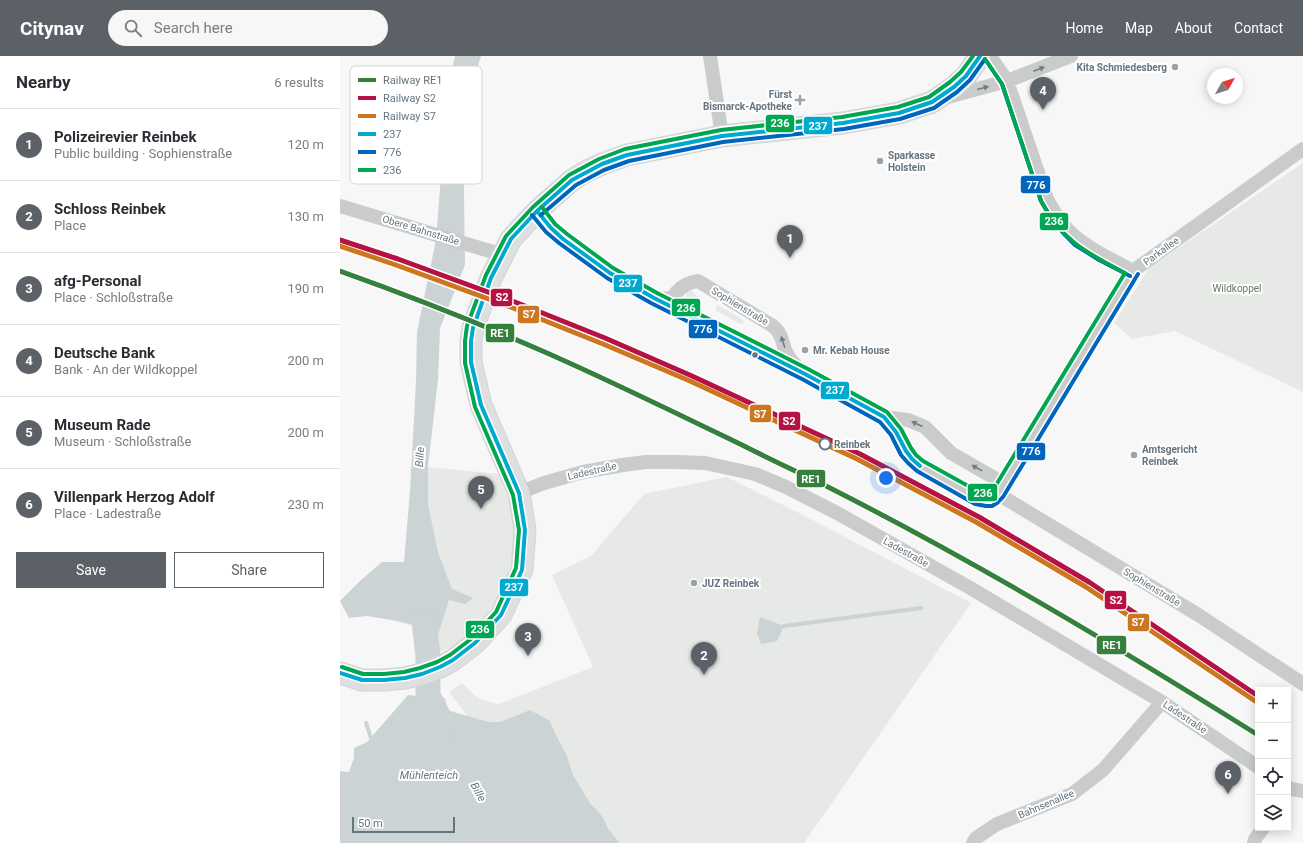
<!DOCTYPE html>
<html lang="en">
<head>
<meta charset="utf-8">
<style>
	:root { --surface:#fff; --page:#f7f7f7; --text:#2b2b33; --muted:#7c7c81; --line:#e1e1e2; --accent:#5c6168 }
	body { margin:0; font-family:Roboto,sans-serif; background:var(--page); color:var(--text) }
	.controls { position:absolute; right:12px; bottom:12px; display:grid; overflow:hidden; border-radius:0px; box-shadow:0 2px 10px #0003 }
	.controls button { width:36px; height:36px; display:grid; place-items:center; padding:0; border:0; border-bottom:1px solid var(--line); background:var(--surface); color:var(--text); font:20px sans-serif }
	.compass { position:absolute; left:867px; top:12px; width:36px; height:36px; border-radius:50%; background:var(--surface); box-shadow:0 2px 10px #0003; rotate:51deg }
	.scale { position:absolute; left:12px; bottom:10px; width:103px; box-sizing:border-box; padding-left:4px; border:2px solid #66747e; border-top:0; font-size:11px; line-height:14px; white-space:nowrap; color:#66747e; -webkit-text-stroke:3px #fff; paint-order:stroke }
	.you { position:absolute; left:546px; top:422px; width:14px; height:14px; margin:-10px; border:3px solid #fff; border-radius:50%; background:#1a73e8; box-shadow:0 0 0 6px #1a73e833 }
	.badge { display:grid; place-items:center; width:26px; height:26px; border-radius:50%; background:var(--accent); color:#fff; font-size:13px; font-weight:700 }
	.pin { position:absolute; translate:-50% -33px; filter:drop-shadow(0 1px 2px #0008) }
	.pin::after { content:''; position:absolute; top:21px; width:14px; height:12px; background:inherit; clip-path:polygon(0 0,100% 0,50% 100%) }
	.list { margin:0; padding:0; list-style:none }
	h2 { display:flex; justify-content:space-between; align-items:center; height:52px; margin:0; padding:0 16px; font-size:17px }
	h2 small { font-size:13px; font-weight:400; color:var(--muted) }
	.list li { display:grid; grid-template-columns:26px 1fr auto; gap:12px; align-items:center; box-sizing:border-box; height:72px; padding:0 16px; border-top:1px solid var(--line) }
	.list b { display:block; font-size:15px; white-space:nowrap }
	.list p { margin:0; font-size:13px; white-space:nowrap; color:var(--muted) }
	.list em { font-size:13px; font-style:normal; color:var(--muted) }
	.actions { display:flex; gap:8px; padding:12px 16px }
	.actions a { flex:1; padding:9px 0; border:1px solid var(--accent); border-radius:0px; text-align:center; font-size:14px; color:var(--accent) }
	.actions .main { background:var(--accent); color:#fff }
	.icon { flex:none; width:22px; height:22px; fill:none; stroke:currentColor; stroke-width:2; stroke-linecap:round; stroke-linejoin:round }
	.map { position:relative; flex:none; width:963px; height:787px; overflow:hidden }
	header { display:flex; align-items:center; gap:24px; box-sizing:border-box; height:56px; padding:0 20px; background:var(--accent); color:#fff }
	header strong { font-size:19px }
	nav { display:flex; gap:22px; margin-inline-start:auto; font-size:14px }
	.search { width:280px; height:36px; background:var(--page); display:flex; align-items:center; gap:10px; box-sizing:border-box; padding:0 14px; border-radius:22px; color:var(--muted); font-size:15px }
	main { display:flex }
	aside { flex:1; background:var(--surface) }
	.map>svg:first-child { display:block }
	.green { fill:#e6e9e5 }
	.water { fill:#ccd3d5 }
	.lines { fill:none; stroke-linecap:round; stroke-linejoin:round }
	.stream { stroke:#ccd3d5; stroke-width:4 }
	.river { stroke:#ccd3d5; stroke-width:25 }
	.secondary-casing { stroke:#d3d4d5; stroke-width:23 }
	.street { stroke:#cacccc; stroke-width:14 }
	.secondary { stroke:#dedfe0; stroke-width:21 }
	.bus-1-casing { stroke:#fff; stroke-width:7 }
	.bus-2-casing { stroke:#fff; stroke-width:7 }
	.bus-3-casing { stroke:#fff; stroke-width:7 }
	.bus-1 { stroke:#00a9ce; stroke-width:4 }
	.bus-2 { stroke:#0065bd; stroke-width:4 }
	.bus-3 { stroke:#00a651; stroke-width:4 }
	.rail-1-casing { stroke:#fff; stroke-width:8 }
	.rail-2-casing { stroke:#fff; stroke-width:8 }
	.rail-3-casing { stroke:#fff; stroke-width:8 }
	.rail-1 { stroke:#36803d; stroke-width:5 }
	.rail-2 { stroke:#b51143; stroke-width:5 }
	.rail-3 { stroke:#cc7720; stroke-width:5 }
	.oneway { fill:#707d86 }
	.poi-dot { fill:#99a2a8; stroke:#fff; stroke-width:1.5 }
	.bus-dot { fill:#66747e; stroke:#fff; stroke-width:1.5 }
	.stop-dot { fill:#fff; stroke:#66747e; stroke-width:2 }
	.labels { text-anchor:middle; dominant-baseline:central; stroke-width:4; stroke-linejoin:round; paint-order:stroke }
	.poi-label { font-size:10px; font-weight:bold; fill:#66747e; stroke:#fff; text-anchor:start }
	.street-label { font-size:10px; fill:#66747e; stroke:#fff }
	.park-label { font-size:10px; fill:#687765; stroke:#fff }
	.stop-label { font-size:10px; font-weight:bold; fill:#66747e; stroke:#fff; text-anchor:start }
	.water-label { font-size:11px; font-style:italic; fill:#67787f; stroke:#fff }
	.key { fill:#fff; stroke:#d1d5d8; stroke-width:1 }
	.key-label { font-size:11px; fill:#66747e }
	.line-badge { stroke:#fff; stroke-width:1.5 }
	.badge-label { font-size:11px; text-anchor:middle; font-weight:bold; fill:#fff }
</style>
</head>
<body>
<header>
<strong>Citynav</strong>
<div class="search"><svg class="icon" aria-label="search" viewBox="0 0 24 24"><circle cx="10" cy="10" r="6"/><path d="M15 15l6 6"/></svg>Search here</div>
<nav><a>Home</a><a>Map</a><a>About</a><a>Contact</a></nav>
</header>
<main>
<aside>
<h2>Nearby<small>6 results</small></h2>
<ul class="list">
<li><span class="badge">1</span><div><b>Polizeirevier Reinbek</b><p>Public building · Sophienstraße</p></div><em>120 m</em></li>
<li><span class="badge">2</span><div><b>Schloss Reinbek</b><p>Place</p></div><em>130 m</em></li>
<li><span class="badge">3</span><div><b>afg-Personal</b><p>Place · Schloßstraße</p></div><em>190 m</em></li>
<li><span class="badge">4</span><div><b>Deutsche Bank</b><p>Bank · An der Wildkoppel</p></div><em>200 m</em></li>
<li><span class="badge">5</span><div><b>Museum Rade</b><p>Museum · Schloßstraße</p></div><em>200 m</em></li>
<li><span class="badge">6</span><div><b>Villenpark Herzog Adolf</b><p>Place · Ladestraße</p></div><em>230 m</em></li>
</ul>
<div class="actions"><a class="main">Save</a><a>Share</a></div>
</aside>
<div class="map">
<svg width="963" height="787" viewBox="0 0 963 787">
	<rect width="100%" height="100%" fill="#f7f7f7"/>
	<path class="green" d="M963 107V336L835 275 792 283 774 267 809 212Z
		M348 235H352L356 239 357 250 355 253H346C342 246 344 242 348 235Z
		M378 249 402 263 404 266 402 268H400L377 255 375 253Z
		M88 411 159 418 172 452 174 478 171 508 162 535 143 563 120 588 93 598 95 589 109 544 125 548 112 533 98 496 88 448Z
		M387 421 463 459 631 547 464 787H280L269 774 262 760 250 747 233 719 227 700 215 677 210 665 170 663 155 666 128 661 109 636 122 627C136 641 140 645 159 648L253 611 212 519 251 500 304 438Z"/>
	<path class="water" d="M115 0H141L129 38 123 68 125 209 100 272 98 323 88 411V448L98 496 112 533 133 542 125 548 109 544 95 589 93 598 85 601 78 577 72 569 57 565 27 560 9 562 0 545 21 524 42 506H64L70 435 76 326 77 276 96 184 101 120V59Z
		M420 561 444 570 437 585 421 588 417 577Z
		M68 639 105 642 107 654C118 657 147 667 157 666 168 664 179 658 190 654L210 665 215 677 227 700 233 719 250 747 262 760 269 774 280 787H0V715L9 716 14 702V692L27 686Z"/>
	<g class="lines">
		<path class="stream" d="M444 570 581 552
			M26 667 31 682"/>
		<path class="river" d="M84 565 88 600V640L104 671"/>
		<g class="secondary-casing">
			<path id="secondary" d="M0 617 22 624H44L65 622 82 618 100 611 113 604 135 587 161 559 182 514 185 474 179 437 141 349 131 306V285L133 272 151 222 171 183 197 155 232 124 247 115 262 108 287 99 382 80 503 67 559 57 592 46 614 31 626 20 640 0"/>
		</g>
		<path class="street" d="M370 0 382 80
			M650 0 667 25 707 143C714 156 722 169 732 178 750 194 773 204 793 215
			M604 42 667 25 731 0
			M0 150 163 199
			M197 155 211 172 223 183 270 217 314 242 465 318 544 361 556 376 566 395 572 403 580 410 637 442C648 445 650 447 658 438L793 215 963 93
			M315 242C320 242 329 244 334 240 334 239 337 235 338 235 343 229 351 226 358 225L433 270C444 280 441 286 447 298 450 303 454 308 459 313
			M544 361 568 364 585 371 611 397 651 420 659 425 658 438
			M179 437 204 427 243 416 283 409 306 406H337L365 407 415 418 446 431 497 457 632 533 822 646 918 711
			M658 438 860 560 963 628
			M948 731 951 733 963 735
			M633 787 636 782 657 768 732 738 763 714 822 646
			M914 787 915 783 923 772"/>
		<use href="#secondary" class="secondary"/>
		<g class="bus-1-casing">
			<path id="bus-1" d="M197 155 211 172 223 183 270 217 314 242 465 318 544 361 556 376 566 395 572 403 580 410
				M0 617 22 624H44L65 622 82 618 100 611 113 604 135 587 161 559 182 514 185 474 179 437 141 349 131 306V285L133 272 151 222 171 183 197 155 232 124 262 108 287 99 382 80 503 67 559 57 592 46 614 31 626 20 640 0"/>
		</g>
		<g class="bus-2-casing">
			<path id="bus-2" d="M645 3 662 28 701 145 713 165 724 178 735 189 759 204 790 220
				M192 159 206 176 219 187 267 222 311 247 462 323 540 366 551 379 561 399 568 407 577 415 635 448 646 450H652L657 447 663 441 798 218
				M201 159 236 129 264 114 289 105 383 86 504 73 560 63 594 52 617 36 630 24 645 3"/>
		</g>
		<g class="bus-3-casing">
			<path id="bus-3" d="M202 151 215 168 227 178 273 212 317 237 468 313 547 356 561 373 571 392 576 399 583 405 639 436 649 438 653 434 785 217C747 197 722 185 701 145L662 28 645 3
				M2 611 23 618H44L64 616 80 612 97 606 110 599 131 583 156 556 176 512 179 474 173 439 135 351 125 307V285L127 270 146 219 166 180 193 151 229 119 259 103 285 93 381 74 502 61 558 51 589 41 610 26 621 16 633 0"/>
		</g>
		<use href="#bus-1" class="bus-1"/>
		<use href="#bus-2" class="bus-2"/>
		<use href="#bus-3" class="bus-3"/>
		<g class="rail-1-casing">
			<path id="rail-1" d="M0 215C70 240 139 267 207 297 275 327 342 360 408 392 436 406 464 419 492 433 638 507 779 592 918 679"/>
		</g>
		<g class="rail-2-casing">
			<path id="rail-2" d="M0 184 58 203 175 246 265 282 352 320 520 398 639 461 749 526 918 640"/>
		</g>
		<g class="rail-3-casing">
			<path id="rail-3" d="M0 190 56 209 173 252 263 288 350 325 517 403 636 466 746 531 915 645"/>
		</g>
		<use href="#rail-1" class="rail-1"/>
		<use href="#rail-2" class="rail-2"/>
		<use href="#rail-3" class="rail-3"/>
	</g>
	<defs><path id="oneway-solid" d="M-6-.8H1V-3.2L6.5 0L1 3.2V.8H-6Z"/></defs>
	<g class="oneway">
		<use href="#oneway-solid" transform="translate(699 13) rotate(-21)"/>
		<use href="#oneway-solid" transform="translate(643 32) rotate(-15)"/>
		<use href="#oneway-solid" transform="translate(443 286) rotate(-108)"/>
		<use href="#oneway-solid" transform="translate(577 368) rotate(-156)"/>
		<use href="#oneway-solid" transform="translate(637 412) rotate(-151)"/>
	</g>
	<g class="poi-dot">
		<circle cx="835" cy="11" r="4"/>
		<path d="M458 38h4v4h4v4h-4v4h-4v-4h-4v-4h4z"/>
		<circle cx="540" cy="105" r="4"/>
		<circle cx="465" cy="294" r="4"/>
		<circle cx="794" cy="399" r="4"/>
		<circle cx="354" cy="527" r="4"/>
	</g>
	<circle class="bus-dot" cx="415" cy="299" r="3.5"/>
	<circle class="stop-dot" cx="485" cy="388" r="5.5"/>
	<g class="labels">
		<g class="poi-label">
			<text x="827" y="11" text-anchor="end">Kita Schmiedesberg</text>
			<text x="452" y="38" text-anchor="end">Fürst<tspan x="452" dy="12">Bismarck-Apotheke</tspan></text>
			<text x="548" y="99">Sparkasse<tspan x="548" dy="12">Holstein</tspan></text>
			<text x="473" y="294">Mr. Kebab House</text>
			<text x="802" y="393">Amtsgericht<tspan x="802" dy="12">Reinbek</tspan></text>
			<text x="362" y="527">JUZ Reinbek</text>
		</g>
		<g class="street-label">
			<text transform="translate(81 174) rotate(17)">Obere Bahnstraße</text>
			<text transform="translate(821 195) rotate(-36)">Parkallee</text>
			<text transform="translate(400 250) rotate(31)">Sophienstraße</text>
			<text transform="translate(252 415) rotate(-13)">Ladestraße</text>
			<text transform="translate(566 496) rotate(29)">Ladestraße</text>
			<text transform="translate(812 531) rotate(31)">Sophienstraße</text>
			<text transform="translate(845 661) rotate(34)">Ladestraße</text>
			<text transform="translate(706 748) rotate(-23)">Bahnsenallee</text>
		</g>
		<g class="park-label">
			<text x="897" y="232">Wildkoppel</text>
		</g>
		<g class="stop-label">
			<text x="494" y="388">Reinbek</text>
		</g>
		<g class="water-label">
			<text transform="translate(80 401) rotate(-86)">Bille</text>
			<text x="89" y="719">Mühlenteich</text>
			<text transform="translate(138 736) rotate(62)">Bille</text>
		</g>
	</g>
	<rect x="10" y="10" width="132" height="118" rx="6" class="key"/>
	<rect x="18" y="22" width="18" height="4" fill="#36803d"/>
	<rect x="18" y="40" width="18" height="4" fill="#b51143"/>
	<rect x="18" y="58" width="18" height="4" fill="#cc7720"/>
	<rect x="18" y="76" width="18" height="4" fill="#00a9ce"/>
	<rect x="18" y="94" width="18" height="4" fill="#0065bd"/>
	<rect x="18" y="112" width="18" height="4" fill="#00a651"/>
	<g class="key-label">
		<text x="43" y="28">Railway RE1</text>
		<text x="43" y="46">Railway S2</text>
		<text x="43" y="64">Railway S7</text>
		<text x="43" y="82">237</text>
		<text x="43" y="100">776</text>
		<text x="43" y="118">236</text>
	</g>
	<g class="line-badge">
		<rect x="425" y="58" width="30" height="19" rx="4" fill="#00a651"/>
		<rect x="463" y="60" width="30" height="19" rx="4" fill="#00a9ce"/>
		<rect x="680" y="119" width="31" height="19" rx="4" fill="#0065bd"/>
		<rect x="699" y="156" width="30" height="19" rx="4" fill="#00a651"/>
		<rect x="273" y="218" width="30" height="19" rx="4" fill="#00a9ce"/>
		<rect x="150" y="232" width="23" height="19" rx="4" fill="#b51143"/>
		<rect x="331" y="242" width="30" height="19" rx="4" fill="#00a651"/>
		<rect x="177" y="249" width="23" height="19" rx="4" fill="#cc7720"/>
		<rect x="348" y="263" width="30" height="20" rx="4" fill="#0065bd"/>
		<rect x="145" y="267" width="30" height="20" rx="4" fill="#36803d"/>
		<rect x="480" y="325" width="30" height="19" rx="4" fill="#00a9ce"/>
		<rect x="409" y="348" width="23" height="19" rx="4" fill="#cc7720"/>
		<rect x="438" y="355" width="23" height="20" rx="4" fill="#b51143"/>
		<rect x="676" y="386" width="30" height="19" rx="4" fill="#0065bd"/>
		<rect x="456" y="413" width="30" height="19" rx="4" fill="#36803d"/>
		<rect x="627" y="427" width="31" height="19" rx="4" fill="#00a651"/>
		<rect x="159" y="522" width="30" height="19" rx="4" fill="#00a9ce"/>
		<rect x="764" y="534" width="23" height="20" rx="4" fill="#b51143"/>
		<rect x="787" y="557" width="23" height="19" rx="4" fill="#cc7720"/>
		<rect x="125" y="564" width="30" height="19" rx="4" fill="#00a651"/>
		<rect x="756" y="579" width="31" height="20" rx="4" fill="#36803d"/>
	</g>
	<g class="badge-label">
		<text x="440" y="71">236</text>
		<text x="478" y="74">237</text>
		<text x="696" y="133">776</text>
		<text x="714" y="169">236</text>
		<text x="288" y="231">237</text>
		<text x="162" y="245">S2</text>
		<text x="346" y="256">236</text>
		<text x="189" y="262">S7</text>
		<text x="363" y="277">776</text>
		<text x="160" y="281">RE1</text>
		<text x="495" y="338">237</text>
		<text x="420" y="362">S7</text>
		<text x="449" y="369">S2</text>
		<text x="691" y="399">776</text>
		<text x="471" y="427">RE1</text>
		<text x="643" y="441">236</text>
		<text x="174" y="535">237</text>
		<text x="776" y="548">S2</text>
		<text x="798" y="570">S7</text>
		<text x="140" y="577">236</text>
		<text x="772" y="593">RE1</text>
	</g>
</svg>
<div class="controls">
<button>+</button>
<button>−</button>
<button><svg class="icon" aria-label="locate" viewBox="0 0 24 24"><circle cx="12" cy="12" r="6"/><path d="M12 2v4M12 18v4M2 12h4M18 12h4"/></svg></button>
<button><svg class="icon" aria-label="layers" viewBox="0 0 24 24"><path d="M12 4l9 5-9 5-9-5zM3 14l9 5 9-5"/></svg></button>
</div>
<svg class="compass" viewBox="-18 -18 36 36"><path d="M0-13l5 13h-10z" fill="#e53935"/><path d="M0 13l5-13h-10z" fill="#7c7c81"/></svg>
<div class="scale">50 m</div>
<div class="you"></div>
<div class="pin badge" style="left:450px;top:202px">1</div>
<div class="pin badge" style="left:364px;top:619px">2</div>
<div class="pin badge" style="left:188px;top:600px">3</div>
<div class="pin badge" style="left:703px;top:54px">4</div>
<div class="pin badge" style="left:141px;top:453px">5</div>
<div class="pin badge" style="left:888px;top:738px">6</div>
</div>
</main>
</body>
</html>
